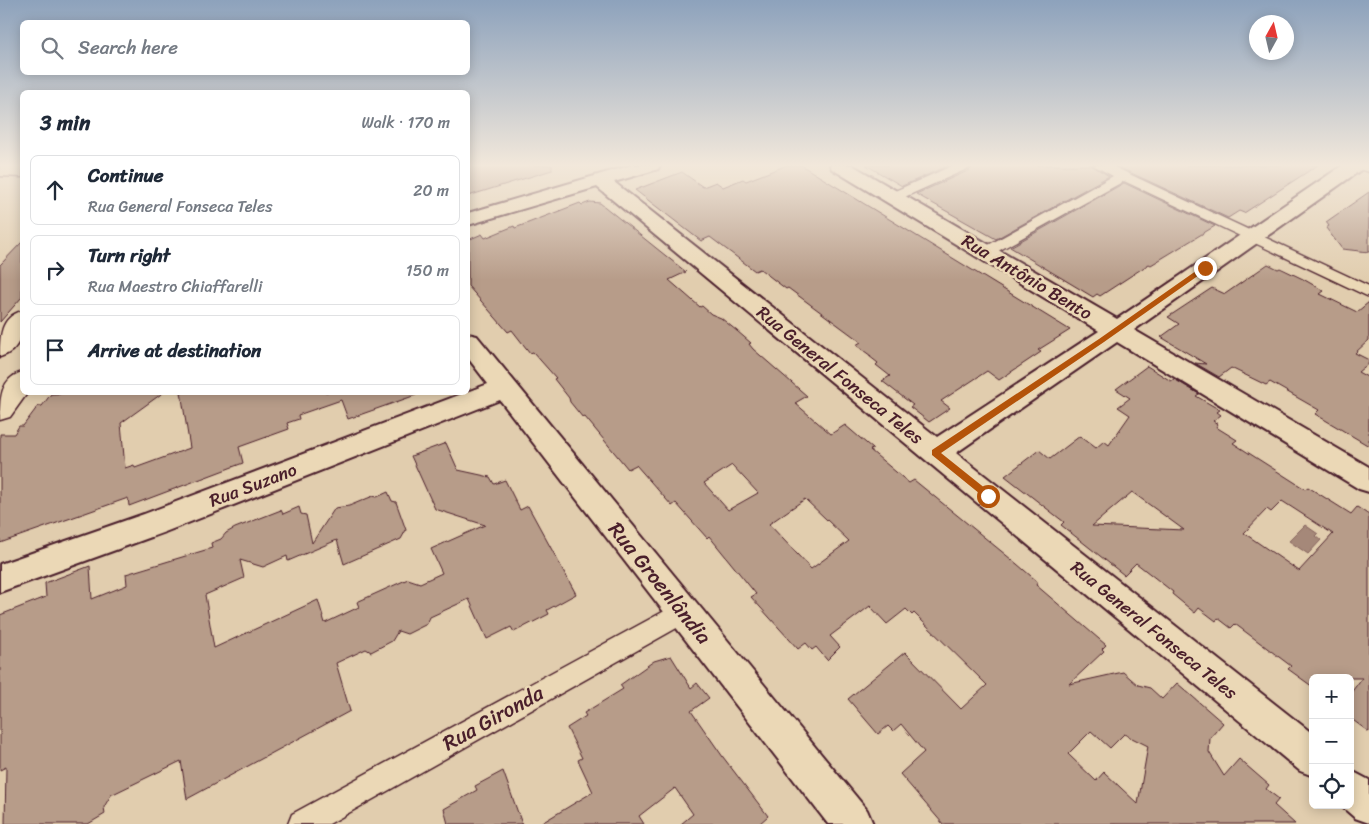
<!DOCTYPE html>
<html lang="en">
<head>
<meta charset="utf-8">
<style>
	:root { --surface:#fff; --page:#f2f2f3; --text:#1f2937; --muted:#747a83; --line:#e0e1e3 }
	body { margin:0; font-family:Sriracha,sans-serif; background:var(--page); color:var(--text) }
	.controls { position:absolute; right:15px; bottom:15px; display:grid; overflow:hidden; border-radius:8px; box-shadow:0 2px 12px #0003 }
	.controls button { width:45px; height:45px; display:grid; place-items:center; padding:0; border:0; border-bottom:1px solid var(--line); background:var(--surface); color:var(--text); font:25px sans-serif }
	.compass { position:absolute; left:1249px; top:15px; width:45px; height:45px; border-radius:50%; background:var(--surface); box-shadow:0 2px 12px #0003; rotate:8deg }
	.stop { position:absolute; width:15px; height:15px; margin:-11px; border:4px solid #b45309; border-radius:50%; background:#fff }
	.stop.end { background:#b45309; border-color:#fff; box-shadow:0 1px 5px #0008 }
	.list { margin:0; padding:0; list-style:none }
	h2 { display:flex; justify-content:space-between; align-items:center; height:65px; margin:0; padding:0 20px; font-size:21px }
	h2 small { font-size:16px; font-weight:400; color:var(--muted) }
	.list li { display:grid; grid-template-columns:32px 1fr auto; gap:15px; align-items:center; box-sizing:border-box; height:70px; margin:0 10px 10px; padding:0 10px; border:1px solid var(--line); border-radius:8px }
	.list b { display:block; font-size:19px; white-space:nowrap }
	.list p { margin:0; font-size:16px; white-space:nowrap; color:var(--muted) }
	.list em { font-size:16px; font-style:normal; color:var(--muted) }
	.icon { flex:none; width:28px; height:28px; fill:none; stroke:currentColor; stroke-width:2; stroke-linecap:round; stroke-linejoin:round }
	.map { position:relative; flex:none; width:1369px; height:824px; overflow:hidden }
	.search { position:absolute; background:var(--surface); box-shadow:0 2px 12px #0003; left:20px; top:20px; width:450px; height:55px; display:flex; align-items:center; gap:12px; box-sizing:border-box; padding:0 18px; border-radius:8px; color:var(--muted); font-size:19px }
	.panel { position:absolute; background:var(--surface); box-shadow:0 2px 12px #0003; left:20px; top:90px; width:450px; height:305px; border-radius:8px }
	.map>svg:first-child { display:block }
	.water { fill:#a58879; stroke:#815e5a }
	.building { fill:#b79c89; stroke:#4a1f2b; fill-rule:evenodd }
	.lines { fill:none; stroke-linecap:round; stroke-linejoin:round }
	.street-casing { stroke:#4a1f2b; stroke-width:3 }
	.secondary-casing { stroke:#4a1f2b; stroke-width:4 }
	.primary-casing { stroke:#4a1f2b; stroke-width:3 }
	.street { fill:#ebd8b6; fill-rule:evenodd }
	.secondary { fill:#ebd8b6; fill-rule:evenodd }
	.primary { fill:#ebd8b6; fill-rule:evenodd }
	.route { fill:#b45309 }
	.labels { text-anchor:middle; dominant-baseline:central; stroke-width:5; stroke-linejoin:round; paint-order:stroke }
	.street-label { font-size:18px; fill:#4a1f2b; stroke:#ebd8b6 }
	.near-street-label { font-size:21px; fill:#4a1f2b; stroke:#ebd8b6 }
</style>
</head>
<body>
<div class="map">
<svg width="1369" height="824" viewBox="0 0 1369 824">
	<rect width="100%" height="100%" fill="#e1cdae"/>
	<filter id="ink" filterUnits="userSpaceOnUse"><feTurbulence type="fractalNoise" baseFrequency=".02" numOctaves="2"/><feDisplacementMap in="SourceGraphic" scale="10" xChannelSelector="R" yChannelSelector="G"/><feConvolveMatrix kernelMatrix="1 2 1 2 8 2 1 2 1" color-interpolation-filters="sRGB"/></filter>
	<g filter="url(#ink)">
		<path class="water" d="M1305 525 1318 534 1316 536 1321 540 1308 554 1289 541Z"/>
		<path class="building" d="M468 165H552V170L468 196Z
			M787 165H801L1070 330 1038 350 1041 352 999 380 987 371 941 401 950 408 929 422 910 407 913 405 882 381 890 376 876 365 878 363 869 356H871L856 345 861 342 788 288 786 289 760 269 755 271 710 237 701 241 635 190 682 172 703 187 716 182 723 187 743 179 746 181Z
			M866 165H950L902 186Z
			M973 165H1091L1109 176 996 239 916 194 970 170Z
			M1114 165H1318L1244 213 1239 211 1228 218Z
			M1124 183 1215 226 1151 265 1149 264 1100 296 1097 294 1093 297 1010 247Z
			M1369 192V252L1342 249 1326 228 1329 226 1326 222Z
			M590 202 600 203 686 272 669 280 700 307 702 306 711 314 721 318 737 331 751 343 749 344 753 349 807 396 795 403 831 434 845 425 873 449 870 450 909 483 914 480 1017 564 1038 582 1036 585 1106 645 1102 649 1104 651 1069 684 1123 672 1138 685 1150 688 1162 699 1177 683 1223 723 1210 738 1209 752 1224 776 1239 759 1269 785 1266 789 1279 799 1274 805 1295 824H943L900 774 924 752 901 724 893 731 888 726 878 734 848 699 905 652 961 709 987 685 914 613 912 615 906 609 887 624 870 606 830 636 840 647 827 660 816 647 812 650 806 643 798 649 751 597 756 594 709 536 707 538 676 503 672 506 636 465 628 469 585 417 583 418 570 402 569 398 554 379 556 378 533 352 530 353 512 330 508 332 468 286V240L482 234 485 238 514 226 515 228 580 203 582 205ZM732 465 758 493 728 510 704 483ZM805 499 849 541 811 569 769 524ZM1091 731 1110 748 1124 734 1148 746 1138 804 1104 772 1096 781 1068 754Z
			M22 242V297L0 322V265Z
			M1268 264 1278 269 1280 268 1303 279 1324 291 1320 294 1357 312 1369 302V340L1355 353 1369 360V363L1358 372 1369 378V446L1315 414 1319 410 1270 382 1266 385 1231 368 1219 377 1195 363 1206 364 1161 337 1179 324 1168 317 1212 288 1225 294Z
			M1147 366 1171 381 1174 379 1199 394 1196 396 1220 410 1217 412 1221 415 1213 421 1218 424 1216 427 1237 440 1233 443 1305 489 1308 487 1351 514 1357 507 1369 515V732L1350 718V694L1362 678H1313V687L1288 669 1291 666 1235 624 1231 628 1218 618 1216 621 1199 608 1195 613 1172 594 1173 592 1136 563 1124 575 1061 525 1064 522 1005 476 1039 450 1050 459 1080 436 1096 448 1104 441 1109 445 1130 415 1118 407 1130 398 1116 389ZM1132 492 1184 530 1092 526ZM1282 501 1333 534 1299 571 1244 533 1267 509 1271 512Z
			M104 392H164L121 423 125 468 134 465 135 468 190 448 181 392H416V395L348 419 341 400 298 415 299 419 287 423 289 429 239 447 243 463 129 506 128 498 0 543V434H14L19 426H23L38 406H42L51 394Z
			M446 443 458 470 490 477 494 484 505 480 520 510 528 506 576 594 547 610 549 614 514 632 511 627 487 639 469 599 430 617 427 624 407 634 398 631 392 641 371 652 366 649 336 663 350 711 187 799 181 761 111 795 104 807 105 814 88 824H5L6 767 0 770V615L46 597 45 583 90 566 92 599 127 585 126 574 212 548 211 543 221 539 226 533 235 528 281 510 283 514 299 507 301 514 306 515 312 543 335 508 349 506 373 496 377 497 388 492 392 501 396 502 406 530 401 539 344 564 337 540 288 561 287 556 263 567 240 560 244 578 205 595 214 648 318 600 325 623 359 607 357 602 408 579 420 583 442 573 431 549 485 525 435 509 411 456Z
			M671 656 691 688 697 683 709 698 691 711 723 757 768 816 759 824H681L693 814 675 788 639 816 644 824H540L593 792 578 760 582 758 567 728 586 716 584 713 623 689 620 685 654 661Z
			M503 771 522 824H448L444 809 477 790 475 786Z"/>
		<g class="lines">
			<g class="street-casing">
				<path id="street" d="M954 165H971L969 168 898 200 893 201 886 197 888 194Z
					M1093 165H1110L1369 286V297L1124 181 991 255H981L978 252 981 249 1113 176Z
					M1354 165H1369V172L1355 168Z
					M683 601 691 604 695 612 691 620 329 824H288L292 814Z"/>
			</g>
			<g class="secondary-casing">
				<path id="secondary" d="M632 165H660L658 169 614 182 937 437 1099 331 832 169 830 165H852L1117 319 1343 165H1364L1362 169 1134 330 1369 467V492L1359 489 1117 342 956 453 1313 734V776L1300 771 597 187 468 225V213Z
					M468 334 477 336 867 810 873 824H828L500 400 165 532 0 592V564L144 514 488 384 468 358Z
					M1350 770 1369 780V823L1355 818 1340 805H1350Z"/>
			</g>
			<g class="primary-casing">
				<path id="primary" d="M0 165H22V177L0 176Z
					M22 311C25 330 21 351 0 357 0 337 0 317 22 311Z
					M22 372V392H28L10 417 0 420C0 399 0 379 22 372Z"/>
			</g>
			<use href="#street" class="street"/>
			<use href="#secondary" class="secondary"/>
			<use href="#primary" class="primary"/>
		</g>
	</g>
	<linearGradient id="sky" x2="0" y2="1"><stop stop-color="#8da2bc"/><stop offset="0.59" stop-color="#f2e8db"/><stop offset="1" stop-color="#f2e8db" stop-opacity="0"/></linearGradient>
	<rect width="1369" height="280" fill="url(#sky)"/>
	<path class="route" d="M1203 266 1209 268 1104 342 941 453 991 493V498H985L932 455V450L1099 339Z"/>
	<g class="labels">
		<g class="street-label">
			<text transform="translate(1027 277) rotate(31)">Rua Antônio Bento</text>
			<text transform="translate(840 375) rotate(39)">Rua General Fonseca Teles</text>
			<text transform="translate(253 485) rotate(-21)">Rua Suzano</text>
			<text transform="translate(1154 630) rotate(39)">Rua General Fonseca Teles</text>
		</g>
		<g class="near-street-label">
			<text transform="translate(660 583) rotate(51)">Rua Groenlândia</text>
			<text transform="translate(493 718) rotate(-29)">Rua Gironda</text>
		</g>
	</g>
</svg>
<div class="controls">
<button>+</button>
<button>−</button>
<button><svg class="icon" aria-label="locate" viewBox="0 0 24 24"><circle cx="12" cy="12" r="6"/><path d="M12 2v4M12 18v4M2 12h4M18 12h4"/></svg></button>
</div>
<svg class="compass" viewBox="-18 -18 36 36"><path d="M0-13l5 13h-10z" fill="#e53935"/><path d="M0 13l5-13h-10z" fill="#747a83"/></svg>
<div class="stop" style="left:988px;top:496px"></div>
<div class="stop end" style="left:1205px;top:268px"></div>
<div class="search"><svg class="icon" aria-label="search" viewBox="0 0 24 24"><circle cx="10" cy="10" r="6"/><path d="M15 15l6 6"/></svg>Search here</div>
<section class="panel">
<h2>3 min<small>Walk · 170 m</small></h2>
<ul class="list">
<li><svg class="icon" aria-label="ahead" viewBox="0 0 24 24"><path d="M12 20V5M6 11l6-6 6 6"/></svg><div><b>Continue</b><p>Rua General Fonseca Teles</p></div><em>20 m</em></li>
<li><svg class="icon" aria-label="right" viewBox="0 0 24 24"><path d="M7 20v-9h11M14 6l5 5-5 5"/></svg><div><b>Turn right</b><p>Rua Maestro Chiaffarelli</p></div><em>150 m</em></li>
<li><svg class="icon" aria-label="arrive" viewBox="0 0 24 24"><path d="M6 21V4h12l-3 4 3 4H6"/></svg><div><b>Arrive at destination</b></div></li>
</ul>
</section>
</div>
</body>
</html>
